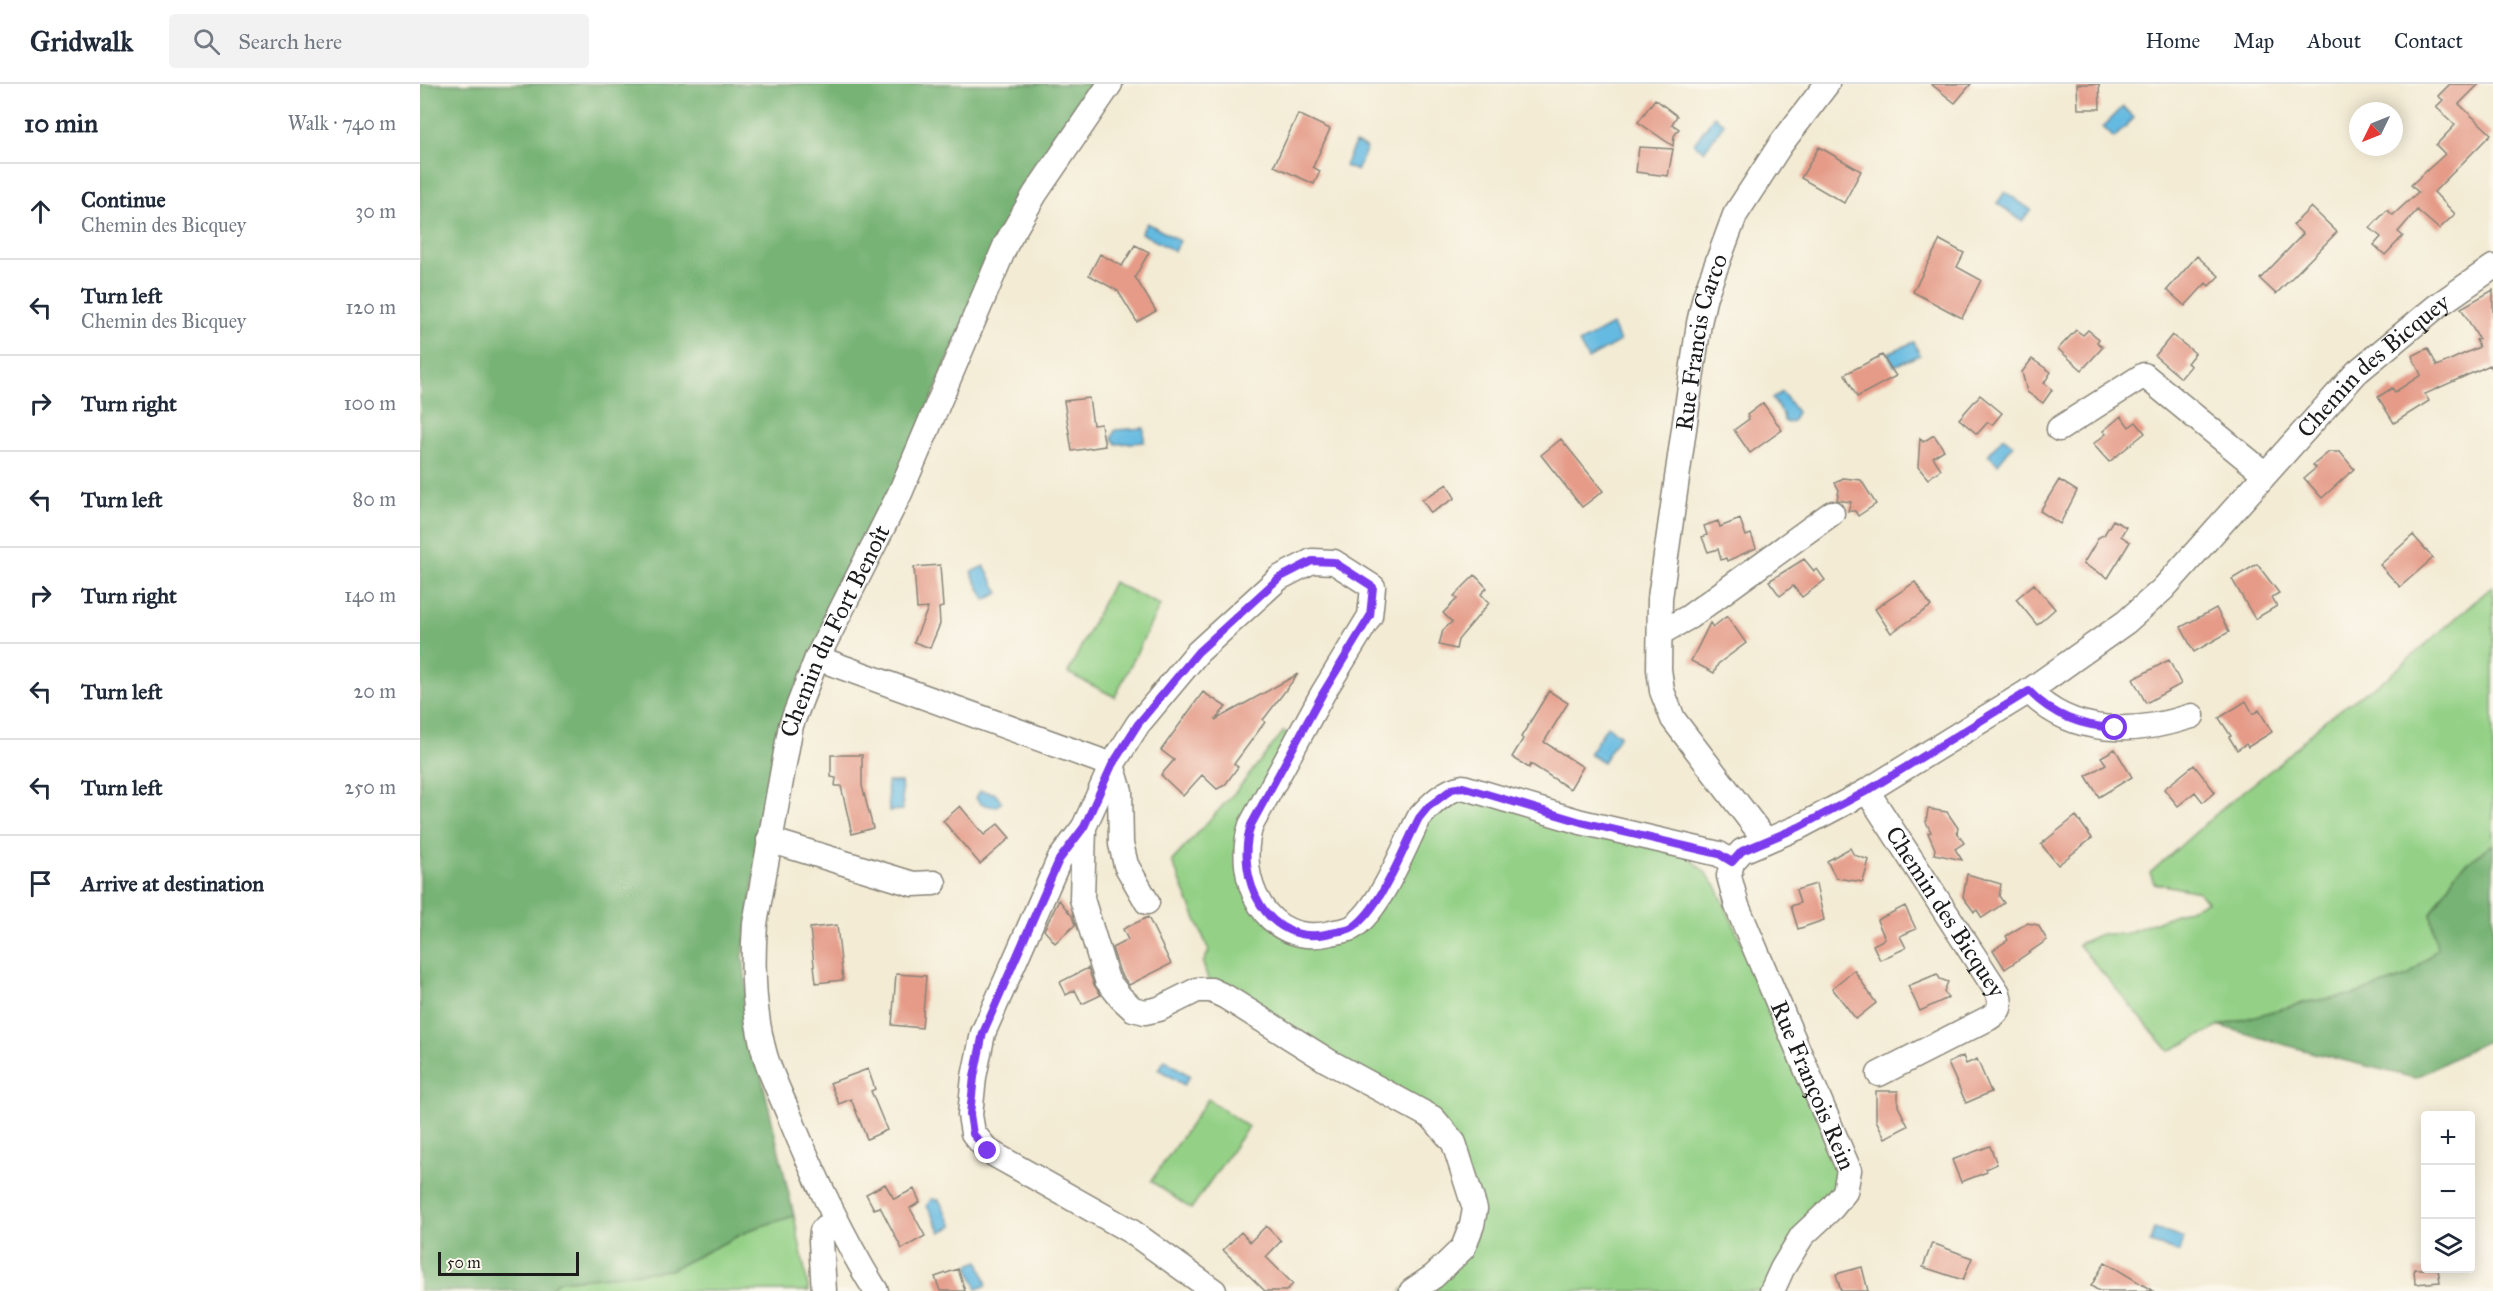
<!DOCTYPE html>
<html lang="en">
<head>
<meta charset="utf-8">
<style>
	:root { --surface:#fff; --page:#f2f2f3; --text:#1f2937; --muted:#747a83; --line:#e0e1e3 }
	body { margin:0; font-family:"IM FELL Great Primer",serif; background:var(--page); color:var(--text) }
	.controls { position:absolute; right:18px; bottom:18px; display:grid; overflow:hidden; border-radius:6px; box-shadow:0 3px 15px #0003 }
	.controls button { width:54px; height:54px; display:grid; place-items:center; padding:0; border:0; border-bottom:2px solid var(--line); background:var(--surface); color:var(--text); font:30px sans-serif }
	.compass { position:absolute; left:1929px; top:18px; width:54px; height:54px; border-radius:50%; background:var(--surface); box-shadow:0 3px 15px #0003; rotate:227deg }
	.scale { position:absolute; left:18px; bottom:15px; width:141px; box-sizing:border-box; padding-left:6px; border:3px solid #1c1c1c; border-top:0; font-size:16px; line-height:21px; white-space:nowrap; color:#1c1c1c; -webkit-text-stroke:4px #fbf7ec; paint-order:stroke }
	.stop { position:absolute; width:18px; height:18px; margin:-14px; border:4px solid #7c3aed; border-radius:50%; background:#fff }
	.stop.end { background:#7c3aed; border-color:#fff; box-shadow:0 2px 6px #0008 }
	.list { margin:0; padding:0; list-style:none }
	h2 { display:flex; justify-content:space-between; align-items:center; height:78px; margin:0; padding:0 24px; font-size:26px }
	h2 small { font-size:20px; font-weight:400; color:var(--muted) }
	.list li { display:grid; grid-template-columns:39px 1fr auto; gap:18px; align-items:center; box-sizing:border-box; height:96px; padding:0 24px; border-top:2px solid var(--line) }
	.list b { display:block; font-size:22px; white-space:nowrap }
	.list p { margin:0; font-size:20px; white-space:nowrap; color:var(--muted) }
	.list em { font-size:20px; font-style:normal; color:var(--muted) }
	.icon { flex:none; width:33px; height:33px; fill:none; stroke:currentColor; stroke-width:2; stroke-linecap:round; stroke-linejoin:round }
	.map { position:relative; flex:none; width:2073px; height:1207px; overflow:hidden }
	header { display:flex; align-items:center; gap:36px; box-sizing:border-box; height:84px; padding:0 30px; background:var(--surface); border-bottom:2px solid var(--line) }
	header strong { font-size:28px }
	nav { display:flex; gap:33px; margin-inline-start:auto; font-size:21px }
	.search { width:420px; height:54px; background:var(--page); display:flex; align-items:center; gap:15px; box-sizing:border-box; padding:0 21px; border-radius:6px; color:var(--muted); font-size:22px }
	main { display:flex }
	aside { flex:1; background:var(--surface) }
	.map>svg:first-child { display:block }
	.green { fill:#94d187; stroke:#587652; stroke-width:1.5 }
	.forest { fill:#77b374; stroke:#4a6848; stroke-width:1.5 }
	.water { fill:#65bae1; stroke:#406b7e; stroke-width:1.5 }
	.building { fill:#e59b88 }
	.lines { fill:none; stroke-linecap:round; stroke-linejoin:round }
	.minor-casing { stroke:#888478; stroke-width:27 }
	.minor { stroke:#fff; stroke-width:24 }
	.route { stroke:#7c3aed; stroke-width:8 }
	.labels { text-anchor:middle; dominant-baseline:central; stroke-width:6; stroke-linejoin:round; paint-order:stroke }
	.street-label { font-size:24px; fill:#1c1c1c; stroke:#fbf7ec }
</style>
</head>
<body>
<header>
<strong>Gridwalk</strong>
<div class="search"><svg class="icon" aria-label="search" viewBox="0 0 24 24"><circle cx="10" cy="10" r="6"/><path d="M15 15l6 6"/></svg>Search here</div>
<nav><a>Home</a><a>Map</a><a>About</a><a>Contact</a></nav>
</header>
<main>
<aside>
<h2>10 min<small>Walk · 740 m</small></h2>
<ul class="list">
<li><svg class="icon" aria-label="ahead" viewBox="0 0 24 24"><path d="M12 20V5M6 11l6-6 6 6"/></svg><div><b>Continue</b><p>Chemin des Bicquey</p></div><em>30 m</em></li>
<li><svg class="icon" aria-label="left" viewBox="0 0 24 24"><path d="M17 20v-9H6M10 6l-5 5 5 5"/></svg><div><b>Turn left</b><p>Chemin des Bicquey</p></div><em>120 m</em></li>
<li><svg class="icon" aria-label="right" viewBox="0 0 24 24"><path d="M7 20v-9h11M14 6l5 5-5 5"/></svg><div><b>Turn right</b></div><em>100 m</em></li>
<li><svg class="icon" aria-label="left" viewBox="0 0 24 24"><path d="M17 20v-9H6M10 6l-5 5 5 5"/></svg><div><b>Turn left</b></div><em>80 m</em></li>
<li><svg class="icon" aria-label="right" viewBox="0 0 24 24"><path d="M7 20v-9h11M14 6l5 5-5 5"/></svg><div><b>Turn right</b></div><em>140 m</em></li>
<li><svg class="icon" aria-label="left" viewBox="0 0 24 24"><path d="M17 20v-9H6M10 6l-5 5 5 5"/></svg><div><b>Turn left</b></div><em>20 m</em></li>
<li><svg class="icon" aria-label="left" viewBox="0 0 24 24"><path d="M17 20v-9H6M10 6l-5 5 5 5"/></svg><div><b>Turn left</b></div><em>250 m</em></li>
<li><svg class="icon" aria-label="arrive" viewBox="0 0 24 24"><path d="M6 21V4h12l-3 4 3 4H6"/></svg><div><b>Arrive at destination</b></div></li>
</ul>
</aside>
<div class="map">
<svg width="2073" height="1207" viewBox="0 0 2073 1207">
	<rect width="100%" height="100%" fill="#fbf7ec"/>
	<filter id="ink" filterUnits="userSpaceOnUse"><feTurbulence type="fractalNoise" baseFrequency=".0167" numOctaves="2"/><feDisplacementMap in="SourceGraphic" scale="12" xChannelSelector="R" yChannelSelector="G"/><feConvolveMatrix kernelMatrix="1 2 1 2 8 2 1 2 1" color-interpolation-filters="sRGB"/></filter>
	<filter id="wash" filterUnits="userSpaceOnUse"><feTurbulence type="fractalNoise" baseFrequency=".008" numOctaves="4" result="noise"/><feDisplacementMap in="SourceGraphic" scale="24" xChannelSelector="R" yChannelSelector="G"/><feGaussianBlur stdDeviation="1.35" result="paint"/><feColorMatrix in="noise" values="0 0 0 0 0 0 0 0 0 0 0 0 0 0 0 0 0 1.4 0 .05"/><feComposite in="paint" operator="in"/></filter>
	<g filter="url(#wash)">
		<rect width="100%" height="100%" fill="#f3ebd4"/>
		<path class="green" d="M693 498 740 521 695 613 648 589Z
			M2073 502V760L2037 787 2011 830 2017 865 1988 892 1932 911 1886 918 1800 942 1749 967 1658 860 1681 850H1704L1787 818 1779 808 1734 799 1730 789 1804 723 1861 678 1905 636 1969 592Z
			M864 647 872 654 825 738 848 839 932 849 1004 736 1040 712 1266 770 1287 790 1297 804 1428 1093 1344 1207H981L1051 1151 1033 1060 792 909 783 879 789 867 752 777 817 706Z
			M788 1015 828 1043 771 1125 731 1097Z
			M374 1132 389 1207H128L139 1197 250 1186 332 1145Z"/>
		<path class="forest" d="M0 0H676L594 120 504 333 357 662 345 717 323 872 332 951 374 1132 332 1145 250 1186 139 1197 128 1207H0Z
			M2073 760V959L2065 958 1995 994 1894 969 1800 942 1886 918 1932 911 1988 892 2017 865 2011 830 2037 787Z"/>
		<path class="water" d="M1703 23 1714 34 1694 54 1683 43Z
			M1294 32 1304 40 1284 67 1274 60Z
			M935 59 947 64 937 87 925 82Z
			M1585 108 1611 126 1602 137 1577 119Z
			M727 139 760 157 754 167 721 149Z
			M1192 241 1200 257 1168 275 1159 259Z
			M1494 258 1500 271 1474 282 1468 269Z
			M1362 308 1377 328 1373 337 1368 339 1364 337 1363 330 1352 315Z
			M724 344V358L696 360 692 354 695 346Z
			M1583 353 1593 361 1578 380 1568 371Z
			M564 482 579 509 565 516 551 488Z
			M1187 642 1200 651 1183 678 1169 670Z
			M467 698H481L483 726 469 727Z
			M560 707 574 709 582 718 575 723 561 720 556 714Z
			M745 976 770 992 764 1001 738 985Z
			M511 1115 519 1116 533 1142 521 1148 507 1122Z
			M1734 1145 1763 1154 1759 1168 1730 1159Z
			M559 1177 567 1201 557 1205 548 1181Z"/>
		<g id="blocks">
			<path class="building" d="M1511 0H1551L1535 19Z
				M1657 0H1679L1680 25H1658Z
				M2030 0H2059L2039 20 2071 50 2014 108 2035 130 2019 145 1997 126 1978 148 1983 152 1965 171 1954 161 1961 153 1950 144 1967 126 1973 131 1998 108 1991 101 2025 70 2016 61 2035 41 2016 23 2023 16 2018 12Z
				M1235 15 1257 32 1252 40 1259 45 1254 52 1253 62 1218 38Z
				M878 30 910 45 893 83 900 87 894 100 854 82Z
				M1219 63 1253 65 1248 92 1216 88Z
				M1399 63 1441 87 1424 119 1381 94Z
				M1891 123 1917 148 1856 210 1840 195 1883 150 1873 141Z
				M1520 156 1544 169 1537 183 1561 196 1542 234 1493 208Z
				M715 161 729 168 715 193 736 227 717 238 698 207 669 191 680 170 702 182Z
				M1777 172 1799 192 1789 202 1786 199 1765 222 1747 206Z
				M2073 206V287L2070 281 2005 310 2009 317 1974 339 1958 313 1972 304 1975 308 2001 291 1992 272 2008 264 2017 282 2059 263 2056 256 2059 255 2041 224Z
				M1656 246 1663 251 1668 246 1679 255 1677 258 1683 263 1662 286 1638 265Z
				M1752 251 1775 269 1767 279 1771 282 1761 294 1735 272Z
				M1462 271 1476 292 1437 313 1425 290Z
				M1612 275 1631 288 1624 299 1632 306 1623 319 1607 308 1602 288Z
				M1560 311 1582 329 1572 341 1568 338 1557 350 1539 335Z
				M669 314 673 341 681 340 685 362 652 367 644 317Z
				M1343 319 1362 346 1330 369 1314 346 1329 335 1327 331Z
				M1701 332 1709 343 1716 338 1725 349 1689 378 1673 360 1686 350 1683 347Z
				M1514 351 1524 366 1513 373 1521 385 1508 395 1498 383 1500 354 1503 358Z
				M1141 355 1183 407 1162 423 1121 371Z
				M1909 368H1920L1934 385 1902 414 1884 394 1896 384 1893 381Z
				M1423 394 1441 396 1456 420 1438 432 1435 427H1428L1431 418 1417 416 1419 406 1415 399Z
				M1639 396 1657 407 1640 440 1620 427Z
				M1027 400 1035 414 1011 429 1002 416Z
				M1320 435 1326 452 1331 450 1336 464 1307 477 1306 474 1301 476 1298 465 1288 468 1282 453 1287 451 1284 442 1298 437 1300 443Z
				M1693 436 1706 443 1701 452 1710 458 1688 494 1663 480 1679 453 1684 451Z
				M1993 451 2013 474 1980 503 1960 481Z
				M1384 475 1394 487 1397 485 1405 496 1382 513 1373 502 1360 512 1349 497Z
				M1837 480 1859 509 1852 513 1857 522 1835 535 1812 495Z
				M520 481 523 523 519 524 520 540 510 564 494 558 508 524 497 525 494 483Z
				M1055 491 1067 504 1061 510 1069 519 1038 556 1036 565 1019 561 1023 546 1032 538 1023 529 1037 515 1034 512Z
				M1495 498 1511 522 1471 549 1455 525Z
				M1614 500 1635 525 1617 541 1596 515Z
				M1796 524 1809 548 1774 568 1761 543Z
				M1307 532 1326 559 1298 580 1294 589 1271 577 1290 539 1293 543Z
				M1749 576 1761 600 1726 619 1713 595Z
				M878 590 843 636 845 638 814 680 818 683 805 701 797 705 782 691 763 712 741 691 754 676 741 666 783 608 806 623 795 636Z
				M1129 607 1148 619 1124 658 1163 683 1150 705 1111 680 1109 684 1092 673 1103 655 1101 653Z
				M1826 617 1833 630 1839 626 1852 648 1828 663 1826 660 1817 666 1809 653 1811 652 1799 634Z
				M1695 665 1712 693 1679 713 1666 692 1686 680 1681 673Z
				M411 671H442V702L453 744 432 750 421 702H415L416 694 411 693Z
				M1774 681 1795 708 1783 718 1775 708 1758 722 1744 705Z
				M540 722 564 751 578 740 590 754 560 780 523 737Z
				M1508 725 1527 728 1538 744 1537 748 1544 759 1535 765 1542 776 1514 770 1515 765 1508 749 1511 748 1506 738Z
				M1656 732 1672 754 1638 781 1621 760Z
				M1430 764 1434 771 1449 776 1443 798 1416 794 1407 777Z
				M1547 790 1581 800 1579 812 1584 819 1562 834 1557 826 1554 828 1543 813Z
				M1396 800 1404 836 1378 845 1371 822 1380 819 1376 806Z
				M639 816 652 832 655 841 635 859 624 846Z
				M1485 822 1496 845 1480 852 1486 864 1460 876 1453 861 1465 855 1457 836Z
				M728 833 751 880 709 901 700 889 692 864 708 856 703 845Z
				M1607 839 1618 841 1627 856 1585 885 1573 866 1588 856 1586 852Z
				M417 841 423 896 396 899 390 844Z
				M668 884 674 901 681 911 662 920 655 906 646 911 640 898Z
				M1434 886 1456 919 1436 935 1412 904Z
				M476 890 506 892 502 944 472 941Z
				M1517 890 1520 895 1528 898 1524 907 1528 914 1500 927 1488 902Z
				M1543 972 1546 980 1557 975 1571 1008 1546 1019 1528 979Z
				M448 985 455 1005 451 1007 467 1046 447 1055 431 1015 419 1020 410 999Z
				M1456 1007H1478V1022L1488 1042 1465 1054 1456 1036Z
				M1570 1062 1577 1080 1566 1085 1567 1088 1541 1098 1532 1076Z
				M465 1100 474 1115 494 1105 500 1118 490 1124 505 1152 482 1165 460 1123 454 1125 446 1110Z
				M846 1142 861 1157 846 1173 873 1200 866 1207H845L803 1166 821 1148 830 1158Z
				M1512 1159 1552 1174 1543 1196 1503 1183Z
				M1685 1178 1733 1207H1679L1671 1202Z
				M1442 1183 1448 1207H1421L1416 1190Z
				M538 1185 545 1207H520L515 1193Z
				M1994 1185H2018L2020 1198 1995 1200Z"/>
		</g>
	</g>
	<g filter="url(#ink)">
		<use href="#blocks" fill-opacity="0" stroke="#888478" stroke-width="1.5"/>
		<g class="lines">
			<g class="minor-casing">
				<g id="minor">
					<path d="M1639 345 1724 291 1845 390"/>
					<path d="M1240 549 1269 533 1412 429"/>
					<path d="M397 574 692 681 700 707 701 760 706 781 727 818"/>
					<path d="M1609 607C1652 653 1717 650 1772 632"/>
					<path id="s1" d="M1447 707 1578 909C1582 922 1580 927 1569 934L1459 990"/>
					<path d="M664 743 639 776 563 949 554 993 550 1031 553 1049 568 1067 712 1148 794 1207"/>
					<path d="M349 756 493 800 514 799"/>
					<path id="s2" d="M1346 757 1253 635 1242 607 1239 585 1240 514 1279 239 1285 212 1315 131 1361 60 1407 0"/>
					<path id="s3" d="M1312 778 1322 767 1379 743 1447 707 1609 607 1706 538 1743 505 1937 288 2017 222 2073 183"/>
					<path id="s4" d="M1312 778 1309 792 1317 822 1429 1086 1425 1108 1412 1124 1382 1152 1362 1185 1352 1207"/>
					<path d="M404 1207 401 1157 402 1147 414 1135"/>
					<path id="s5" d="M456 1207C421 1151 394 1092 369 1031 361 1011 351 992 345 971 333 929 332 883 335 840L371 641 397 574 480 409 586 160 615 110 690 0"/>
					<path d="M992 1207 1014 1192 1043 1164 1052 1141 1055 1125 1034 1059 1013 1034 908 977 806 913 791 906H777L739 925 725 928 713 925 701 914 687 896 662 815 664 743 692 681 718 640 778 568 859 494 892 477 914 478 953 503 950 532 903 609 831 741C814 794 846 865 911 849 918 847 927 847 933 843 961 824 983 765 999 734 1011 720 1025 706 1043 703L1161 738 1299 770 1312 778"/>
				</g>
			</g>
			<use href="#minor" class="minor"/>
		</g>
	</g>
	<g class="lines" filter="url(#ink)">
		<path class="route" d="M568 1067 553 1050 550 1030 554 993 563 949 639 776 664 743 692 681 718 640 778 568 859 494 892 477 914 478 953 503 950 532 903 609 831 741C814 794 847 865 911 849 918 847 928 847 933 843 961 824 983 765 999 734L1008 723 1032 705 1043 703 1161 738 1299 770 1312 778 1322 767 1379 743 1447 707 1609 607C1633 632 1661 642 1695 644"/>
	</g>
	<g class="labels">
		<g class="street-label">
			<text stroke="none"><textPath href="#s2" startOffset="536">Rue Francis Carco</textPath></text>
			<text stroke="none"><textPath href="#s3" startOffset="820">Chemin des Bicquey</textPath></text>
			<text stroke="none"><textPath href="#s5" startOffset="699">Chemin du Fort Benoît</textPath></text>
			<text stroke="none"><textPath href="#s1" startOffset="144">Chemin des Bicquey</textPath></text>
			<text stroke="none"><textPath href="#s4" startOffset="240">Rue François Rein</textPath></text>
		</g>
	</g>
</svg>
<div class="controls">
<button>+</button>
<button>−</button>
<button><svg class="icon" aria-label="layers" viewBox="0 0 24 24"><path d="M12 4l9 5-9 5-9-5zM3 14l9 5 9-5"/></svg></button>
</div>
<svg class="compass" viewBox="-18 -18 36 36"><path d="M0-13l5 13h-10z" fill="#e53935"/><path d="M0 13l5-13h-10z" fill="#747a83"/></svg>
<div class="scale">50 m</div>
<div class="stop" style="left:1695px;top:644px"></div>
<div class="stop end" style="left:568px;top:1067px"></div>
</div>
</main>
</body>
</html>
